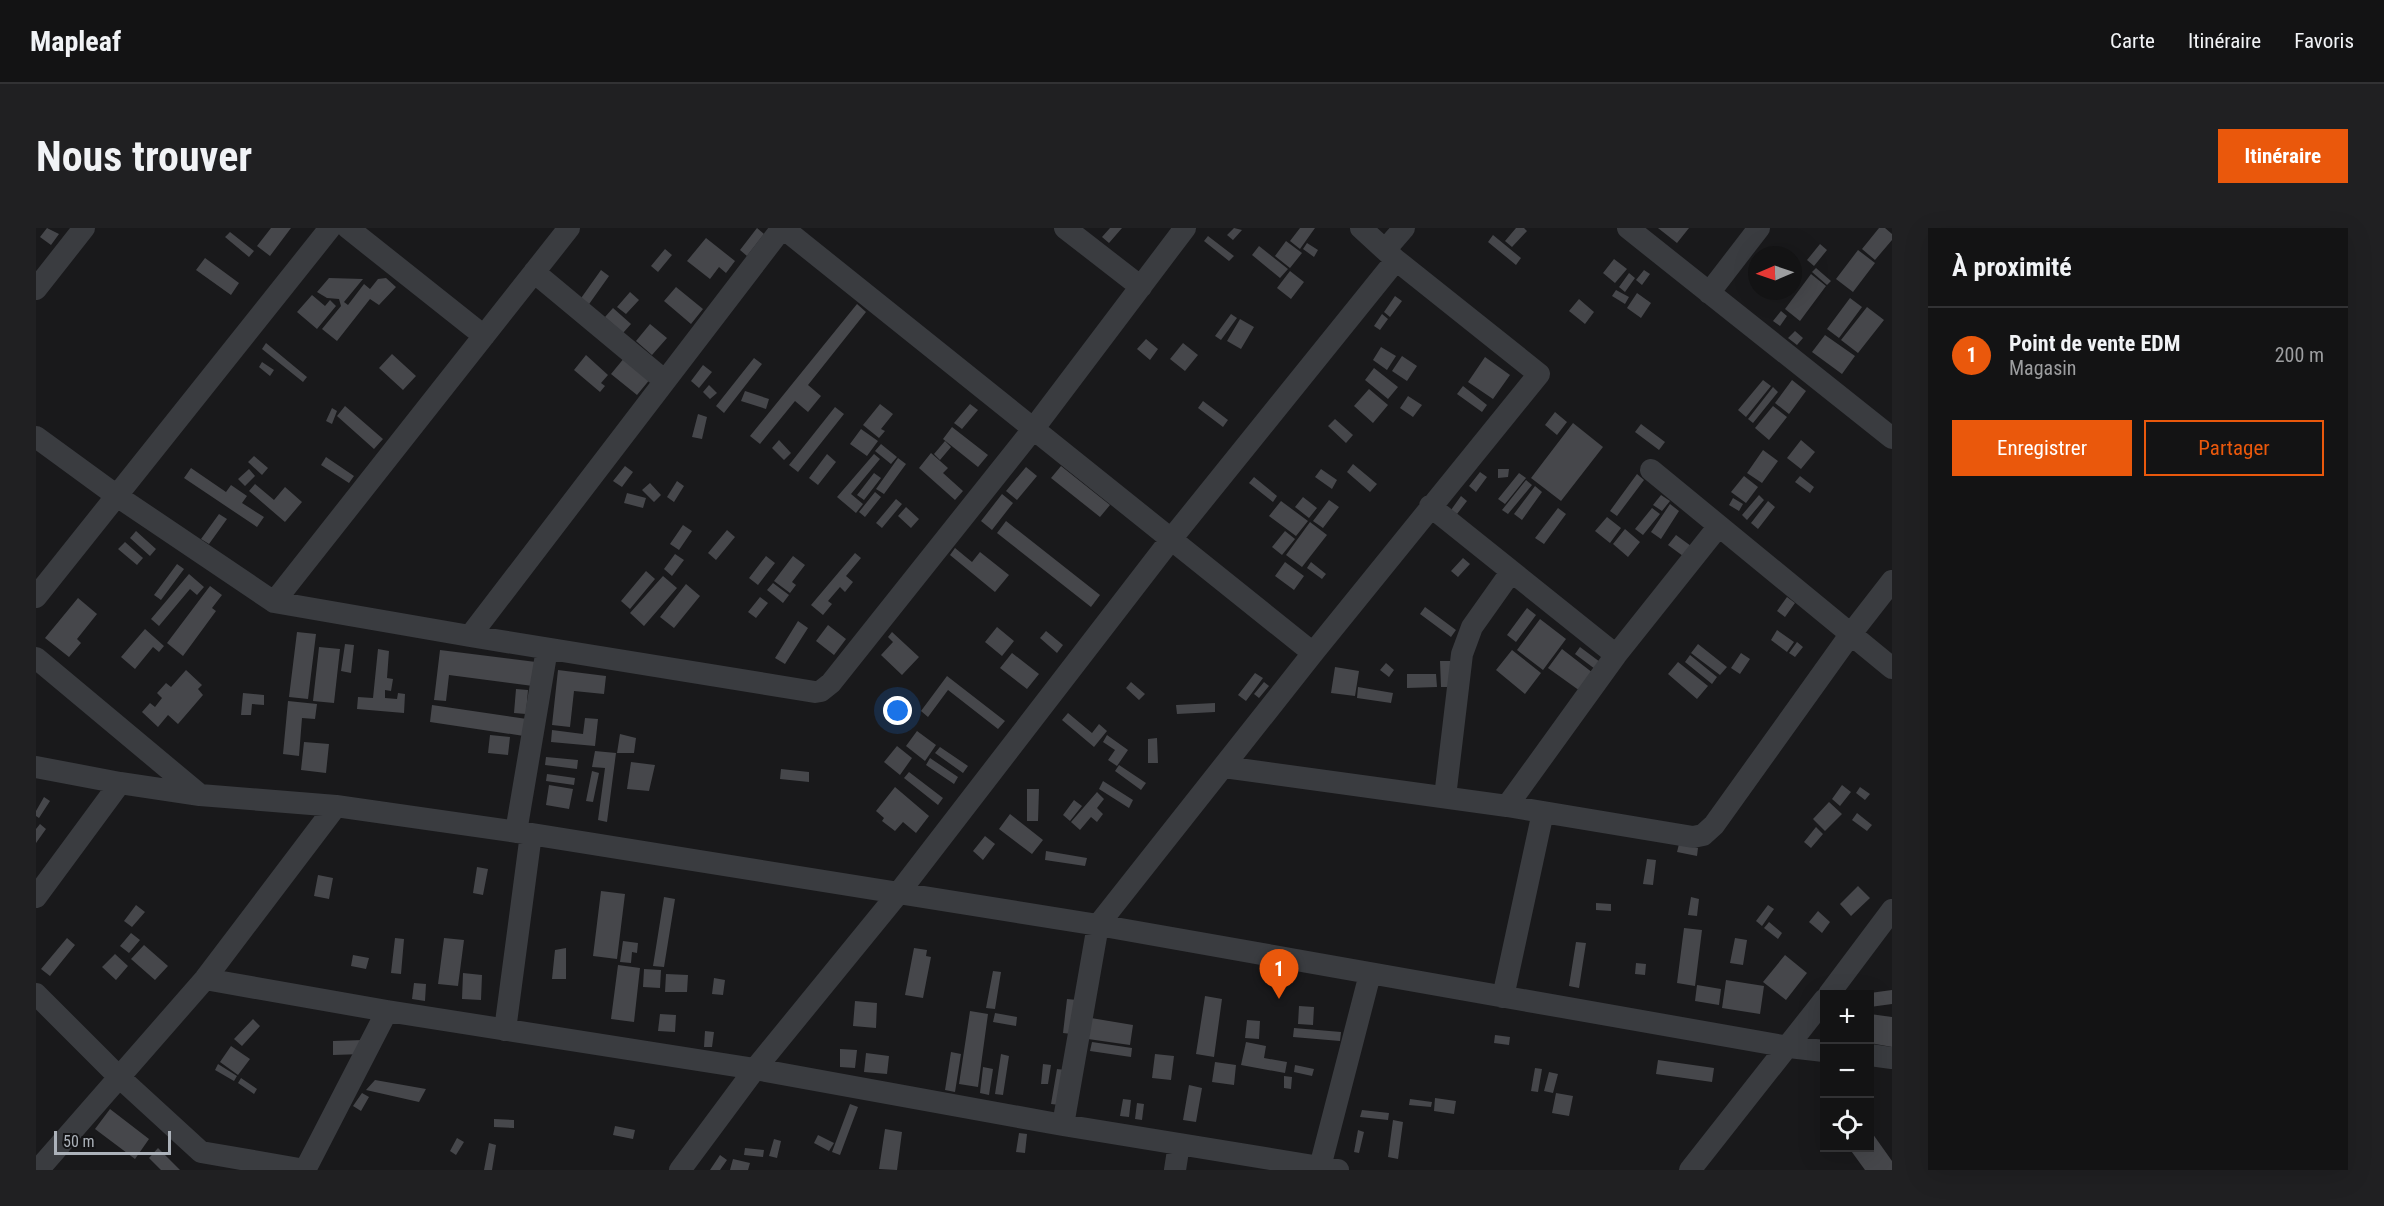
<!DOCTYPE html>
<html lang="fr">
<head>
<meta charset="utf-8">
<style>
	:root { --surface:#131314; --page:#202022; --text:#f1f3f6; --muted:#9d9ea0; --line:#323234; --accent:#ea580c }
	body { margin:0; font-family:"Roboto Condensed",sans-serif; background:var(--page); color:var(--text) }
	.controls { position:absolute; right:18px; bottom:18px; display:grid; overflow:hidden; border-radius:0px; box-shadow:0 6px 24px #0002 }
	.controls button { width:54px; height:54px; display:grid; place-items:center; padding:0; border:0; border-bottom:2px solid var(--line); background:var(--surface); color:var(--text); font:30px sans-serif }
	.compass { position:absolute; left:1712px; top:18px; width:54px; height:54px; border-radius:50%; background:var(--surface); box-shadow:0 6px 24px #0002; rotate:268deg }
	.scale { position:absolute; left:18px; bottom:15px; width:117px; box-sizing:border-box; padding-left:6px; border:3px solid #acb2ba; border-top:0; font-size:16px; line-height:21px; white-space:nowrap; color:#acb2ba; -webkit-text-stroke:4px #141416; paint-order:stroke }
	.you { position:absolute; left:862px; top:483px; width:21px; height:21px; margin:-15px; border:4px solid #fff; border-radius:50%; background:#1a73e8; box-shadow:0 0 0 9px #1a73e833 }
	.badge { display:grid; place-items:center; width:39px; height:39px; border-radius:50%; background:var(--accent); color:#fff; font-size:20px; font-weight:700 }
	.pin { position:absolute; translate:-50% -50px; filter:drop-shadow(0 2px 3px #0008) }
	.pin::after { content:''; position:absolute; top:32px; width:21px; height:18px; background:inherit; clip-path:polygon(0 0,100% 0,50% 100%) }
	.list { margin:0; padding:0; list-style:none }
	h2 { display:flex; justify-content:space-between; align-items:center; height:78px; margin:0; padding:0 24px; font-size:26px }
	h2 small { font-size:20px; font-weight:400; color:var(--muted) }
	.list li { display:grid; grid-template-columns:39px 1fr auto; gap:18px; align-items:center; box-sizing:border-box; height:96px; padding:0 24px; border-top:2px solid var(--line) }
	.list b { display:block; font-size:22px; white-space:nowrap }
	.list p { margin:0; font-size:20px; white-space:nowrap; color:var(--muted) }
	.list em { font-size:20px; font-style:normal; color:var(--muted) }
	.actions { display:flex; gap:12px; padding:18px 24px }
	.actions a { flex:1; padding:14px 0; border:2px solid var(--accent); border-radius:0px; text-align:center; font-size:21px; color:var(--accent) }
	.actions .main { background:var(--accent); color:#fff }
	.icon { flex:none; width:33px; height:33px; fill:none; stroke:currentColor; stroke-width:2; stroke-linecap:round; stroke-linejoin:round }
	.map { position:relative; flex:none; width:1856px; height:942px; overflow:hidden; border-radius:0px }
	header { display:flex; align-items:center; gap:36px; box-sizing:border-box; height:84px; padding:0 30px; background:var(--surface); border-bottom:2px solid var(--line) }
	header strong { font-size:28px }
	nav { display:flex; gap:33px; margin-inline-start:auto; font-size:21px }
	.intro { display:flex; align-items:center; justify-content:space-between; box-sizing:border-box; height:144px; padding:0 36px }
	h1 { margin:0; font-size:42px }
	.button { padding:15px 27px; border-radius:0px; background:var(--accent); color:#fff; font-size:21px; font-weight:700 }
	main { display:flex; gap:36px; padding:0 36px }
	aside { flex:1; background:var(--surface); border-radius:0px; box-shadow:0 6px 24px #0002 }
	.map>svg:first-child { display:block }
	.building { fill:#46474b }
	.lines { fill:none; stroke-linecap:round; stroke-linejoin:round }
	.minor { stroke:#3a3c40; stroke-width:22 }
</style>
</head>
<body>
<header>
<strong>Mapleaf</strong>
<nav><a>Carte</a><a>Itinéraire</a><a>Favoris</a></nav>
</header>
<div class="intro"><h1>Nous trouver</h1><a class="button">Itinéraire</a></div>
<main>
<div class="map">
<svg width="1856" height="942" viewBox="0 0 1856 942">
	<rect width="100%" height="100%" fill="#19191b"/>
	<path class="building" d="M11 0 23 6 15 17 4 9Z
		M235 0H255L234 28 221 18Z
		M721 0 728 6 711 28 704 22Z
		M1074 0H1086L1073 15 1066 9Z
		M1198 0 1206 2 1197 12 1191 7Z
		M1264 0H1279L1264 21 1254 13Z
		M1480 0H1488L1491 3 1476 19 1469 13Z
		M1622 0H1653L1641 15Z
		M1843 0H1849L1856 6V12L1839 32 1826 21Z
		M194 4 218 23 213 29 189 9Z
		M1457 7 1485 30 1480 37 1452 14Z
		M1172 8 1198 28 1193 33 1168 13Z
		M670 10 699 33 690 45 683 39 674 51 651 33Z
		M1250 13 1266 25 1254 40 1239 28Z
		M1271 15 1282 22 1278 29 1267 21Z
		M1784 16 1791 22 1778 38 1771 32Z
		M1223 18 1252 41 1244 50 1216 27Z
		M629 21 636 27 622 44 615 38Z
		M1822 22 1839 35 1817 64 1800 51Z
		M169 30 203 55 195 67 160 42Z
		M1578 31 1591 41 1579 55 1567 45Z
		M1780 40 1795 53 1791 57 1776 44Z
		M565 42 573 48 551 79 543 73Z
		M1608 42 1614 46 1606 57 1600 52Z
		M1254 43 1268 54 1255 71 1241 60Z
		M1593 45 1599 50 1589 64 1583 59Z
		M1775 46 1790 58 1764 93 1749 81Z
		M293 50 327 51 308 74 312 77 328 56 334 61 342 51 350 50 360 59 343 77 334 71 301 113 286 101 305 78 303 71 291 70 281 64Z
		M640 59 667 81 655 96 628 73Z
		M1580 62 1593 69 1589 76 1576 68Z
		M594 64 603 72 590 86 581 79Z
		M1601 65 1615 75 1605 90 1591 80Z
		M276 67 289 78 294 72 300 78 281 101 261 84Z
		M1359 68 1366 73 1354 89 1348 84Z
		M1814 70 1826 79 1803 110 1791 101Z
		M1543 71 1558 84 1549 96 1533 83Z
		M821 76 830 84 772 157 785 168 772 184 759 173 724 216 714 208Z
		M1831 79 1848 92 1822 125 1805 112Z
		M577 80 595 96 587 105 569 89Z
		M1745 83 1751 88 1744 98 1737 93Z
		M1195 86 1201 90 1185 112 1179 108Z
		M1346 86 1352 91 1344 102 1338 98Z
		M1204 91 1218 99 1205 121 1191 113Z
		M614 96 631 110 616 127 600 113Z
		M1759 103 1767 110 1761 117 1752 110Z
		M1789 107 1819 128 1806 146 1776 124Z
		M1110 111 1122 121 1114 132 1101 121Z
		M230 115 271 149 267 154 226 121Z
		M1147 115 1162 127 1149 143 1134 131Z
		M1345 119 1360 128 1351 142 1337 132Z
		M356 126 380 148 367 162 343 140Z
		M550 127 572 147 565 155 569 158 564 164 538 142Z
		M1366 128 1381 138 1371 153 1356 143Z
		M589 129 615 150 601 167 575 146Z
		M1449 129 1474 147 1457 171 1432 154Z
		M718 130 726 136 688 185 680 178Z
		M226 134 238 142 234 148 223 139Z
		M667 137 676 144 663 160 655 153Z
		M1338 140 1362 159 1352 171 1329 152Z
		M1727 152 1735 158 1710 189 1702 182Z
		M1756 152 1770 163 1753 186 1739 175Z
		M673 157 681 165 674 171 667 164Z
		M1427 158 1451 177 1446 184 1421 166Z
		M1737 159 1742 164 1717 195 1712 191Z
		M1333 161 1352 177 1337 195 1318 178Z
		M709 163 733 171 730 181 705 173Z
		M1372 168 1386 177 1377 189 1364 180Z
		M1167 173 1192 192 1187 199 1162 180Z
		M844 176 857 186 845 201 849 203 843 210 827 197Z
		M934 176 942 182 926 201 918 195Z
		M309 178 347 211 338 221 301 188Z
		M1737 178 1751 189 1733 212 1719 200Z
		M799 179 808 186 762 244 753 237Z
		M296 180 301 183 296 196 290 193Z
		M1519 184 1531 194 1521 207 1509 197Z
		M662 186 671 189 666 211 656 209Z
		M1299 191 1317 207 1310 215 1292 198Z
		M1537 195 1567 219 1525 273 1495 250Z
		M1605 196 1629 214 1623 222 1599 204Z
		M916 199 952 227 942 239 907 211Z
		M825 201 842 213 831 228 814 216Z
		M743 212 755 225 748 232 736 220Z
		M1765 212 1779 224 1765 241 1751 230Z
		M909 213 915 219 904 232 898 226Z
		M845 216 861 229 855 236 839 223Z
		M1727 222 1742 233 1726 255 1711 245Z
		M895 225 912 240 907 245 927 263 919 272 883 240Z
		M791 226 800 234 782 257 773 250Z
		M838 226 844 231 815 266 827 276 820 285 801 269Z
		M218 228 232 240 226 247 212 234Z
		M290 229 318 248 313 255 285 237Z
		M862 230 870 236 848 266 840 261Z
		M1317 236 1341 256 1334 264 1311 244Z
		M589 238 597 244 586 259 577 253Z
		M1025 238 1074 277 1064 289 1015 250Z
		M990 239 1001 248 981 272 970 263Z
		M155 240 190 264 195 257 211 268 206 275 228 289 221 299 148 250Z
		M213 241 219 248 209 258 202 251Z
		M1285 241 1301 252 1296 261 1279 249Z
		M1462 241H1473L1472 249 1462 250Z
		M1444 244 1451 249 1440 264 1433 258Z
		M838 245 845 250 828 272 821 267Z
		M1483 245 1490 250 1469 276 1462 271Z
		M1601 246 1608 252 1581 288 1574 283Z
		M1708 248 1722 259 1710 275 1695 264Z
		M1764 248 1778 259 1774 265 1759 254Z
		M1218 249 1241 268 1237 274 1213 255Z
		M1490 252 1496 257 1472 286 1466 282Z
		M641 253 648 258 638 274 631 269Z
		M614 255 625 267 618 274 606 262Z
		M219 256 238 272 249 259 266 274 249 294 213 263Z
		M1499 258 1506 264 1486 292 1478 286Z
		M839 264 845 269 829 289 823 284Z
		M591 265 610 270 607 280 588 275Z
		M966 266 977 275 956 302 945 293Z
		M1625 267 1634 273 1626 283 1617 277Z
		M1723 267 1728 272 1711 292 1706 287Z
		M1425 268 1431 273 1421 286 1415 282Z
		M1267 269 1281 280 1273 290 1259 279Z
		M1697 270 1707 276 1703 283 1693 277Z
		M860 271 866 276 846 300 840 295Z
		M1293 272 1303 279 1287 300 1277 293Z
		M1245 273 1272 293 1260 308 1233 288Z
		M1732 273 1739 279 1722 301 1715 295Z
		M1634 276 1643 283 1625 311 1615 304Z
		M870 279 883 291 875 300 862 288Z
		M1522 280 1530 286 1508 316 1499 310Z
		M1616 280 1624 286 1607 307 1599 301Z
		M183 286 191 291 173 316 165 311Z
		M1571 289 1585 300 1574 315 1559 303Z
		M970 293 1064 367 1055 379 961 305Z
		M1274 294 1291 307 1266 339 1250 327Z
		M647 297 656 303 643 322 634 316Z
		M1589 301 1604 314 1592 329 1577 316Z
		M691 302 699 309 680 332 672 325Z
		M100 303 120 321 114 328 94 310Z
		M1249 303 1259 311 1246 327 1236 319Z
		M1640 307 1655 318 1647 328 1632 317Z
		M89 314 107 330 101 337 82 321Z
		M919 320 936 334 944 324 973 347 959 364 914 327Z
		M819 325 825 330 810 348 817 354 809 364 804 359 792 373 796 376 787 387 775 377Z
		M639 326 648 332 636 348 628 341Z
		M730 328 739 335 722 357 713 350Z
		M757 328 769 337 756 354 760 357 754 365 738 353Z
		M1427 330 1434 336 1422 349 1415 343Z
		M1249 334 1268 348 1258 362 1239 348Z
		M1275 334 1290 346 1286 351 1271 340Z
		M141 336 148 341 125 372 118 367Z
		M610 343 619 351 594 381 585 373Z
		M153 346 168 359 161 367 154 361 123 398 115 391Z
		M627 348 641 360 608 398 594 385Z
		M737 355 753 367 747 375 731 362Z
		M650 356 664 368 638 400 624 389Z
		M174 358 186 367 176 380 180 383 147 428 131 415Z
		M724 369 732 375 720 390 712 384Z
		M1751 369 1759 375 1749 389 1741 383Z
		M42 370 61 386 41 411 45 415 33 429 9 410Z
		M1389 379 1420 402 1415 409 1384 386Z
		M1491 380 1500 387 1480 414 1471 407Z
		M1504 391 1530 411 1507 442 1481 422Z
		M762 393 772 400 749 436 739 430Z
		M792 397 810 411 798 427 780 413Z
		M961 399 978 413 966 428 949 414Z
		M109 401 128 418 123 424 117 419 99 441 85 429Z
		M1741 402 1758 414 1751 424 1735 412Z
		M1010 403 1027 417 1021 425 1004 410Z
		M261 404 280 406 272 471 253 469Z
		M856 404 883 429 866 447 845 427 857 414 852 409Z
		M1761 414 1767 419 1759 429 1753 425Z
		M309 416 318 417 315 445 305 443Z
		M1662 416 1691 439 1684 447 1655 425Z
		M283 419 304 421 298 475 277 473Z
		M1544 419 1568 437 1563 444 1539 426Z
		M342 421 353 423 351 450 357 451 355 463 349 462V470L361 471 362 465 369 466 368 485 321 481 322 469 337 470Z
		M1526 421 1557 445 1544 463 1512 440Z
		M404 422 500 434 497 458 413 447 410 473 398 472Z
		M1476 422 1505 445 1489 466 1460 442Z
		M976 425 1003 446 991 461 964 440Z
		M1705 425 1714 431 1704 446 1695 440Z
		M1654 427 1681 449 1676 456 1649 434Z
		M1404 433H1415V459H1405Z
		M1642 434 1672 458 1661 471 1632 446Z
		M1350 435 1358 442 1353 449 1344 442Z
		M1299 439 1323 443 1319 468 1295 465Z
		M150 442 166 457 162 461 167 467 142 496 132 487 122 499 106 484 114 475 119 479 126 470 121 465 130 455 135 459Z
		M522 442 570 448 568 466 538 463 534 499 516 497Z
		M1219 445 1227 450 1210 473 1202 467Z
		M1371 446H1400L1401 459 1371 460Z
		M911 448 969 493 962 501 912 462 892 489 885 483Z
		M1095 454 1109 466 1103 472 1090 460Z
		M1228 454 1233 458 1223 470 1218 466Z
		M1322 459 1357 465 1355 475 1321 470Z
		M480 461 492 462 490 486 478 485Z
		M207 465 228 467V477L216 476 215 487H205Z
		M252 473 281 476 279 491 266 490 263 528 247 526Z
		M1179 475V484L1141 486 1140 477Z
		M396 477 491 491 488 508 394 494Z
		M1032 485 1056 505 1063 496 1071 503 1058 519 1026 492Z
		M549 490 562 491 559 518 515 514 516 502 547 506Z
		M881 503 900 517 889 533 870 518Z
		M584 506 600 510 598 525H581Z
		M454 507 474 509 472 527 452 525Z
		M1071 507 1092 522 1081 538 1072 532 1079 522 1067 514Z
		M1121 510 1122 535H1112V511Z
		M268 514 293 516 290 545 265 542Z
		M861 518 876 530 864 547 848 534Z
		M904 519 932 538 927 545 899 525Z
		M559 523 580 525 571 594 562 592 569 540 556 539Z
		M510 529 542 532 541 541 509 537Z
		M894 530 922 549 918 556 890 537Z
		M595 534 619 537 613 563 591 561Z
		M1083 537 1110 555 1105 562 1079 543Z
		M745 541 773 544V554L744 551Z
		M556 543 563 545 557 574 550 573Z
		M873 544 907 570 902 577 868 550Z
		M511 546 539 550 538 557 510 553Z
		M1067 553 1097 572 1093 580 1063 561Z
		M513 557 537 561 533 581 510 577Z
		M1806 557 1815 564 1804 578 1796 571Z
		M859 559 893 588 880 605 867 594 859 603 846 593 848 590 840 583Z
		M1824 559 1834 566 1829 572 1820 565Z
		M991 561H1003L1002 593H991Z
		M1061 564 1068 571 1061 580 1067 586 1061 594 1055 589 1044 602 1035 594Z
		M8 569 14 573 3 590 0 588V583Z
		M1038 572 1046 578 1034 593 1027 587Z
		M1793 574 1806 586 1789 603 1777 591Z
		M1821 585 1836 597 1831 603 1816 592Z
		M974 586 1007 612 996 626 963 601Z
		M4 596 10 601 0 615V601Z
		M1780 599 1787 606 1775 620 1768 614Z
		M949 608 959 616 947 632 937 623Z
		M1643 616 1662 620 1661 628 1641 624Z
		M1010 623 1051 630 1049 638 1009 632Z
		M1611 631 1620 632 1617 657 1607 656Z
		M441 639 452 641 447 667 437 665Z
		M282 647 297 650 293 671 278 668Z
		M1822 658 1834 670 1815 688 1804 676Z
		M565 663 589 666 581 731 557 728Z
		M628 669 639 671 628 739 617 738Z
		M1655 669 1663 671 1661 688 1652 687Z
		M1560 675 1575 676V683L1560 682Z
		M100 677 109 684 96 699 88 693Z
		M1732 677 1738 681 1726 698 1720 693Z
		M1782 683 1794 694 1786 705 1773 694Z
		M1733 694 1746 705 1742 711 1728 700Z
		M1648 700 1666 702 1659 758 1641 755Z
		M95 705 104 712 93 725 84 718Z
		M31 710 39 717 14 748 5 741Z
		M359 710 368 711 365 746 355 745Z
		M408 710 428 712 422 758 402 756Z
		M1699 710 1711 712 1707 737 1694 735Z
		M587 713 602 715 601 725 596 724 595 735 584 734Z
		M1540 714 1550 715 1543 760 1533 758Z
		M108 717 132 738 119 752 95 731Z
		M530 720V751H516L519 722Z
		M878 720 891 722 890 728 895 729 887 770 869 767Z
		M79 726 92 738 80 752 66 739Z
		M317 727 333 730 330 741 315 738Z
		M1749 727 1771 745 1750 772 1727 754Z
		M1600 735 1610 736 1609 747 1599 746Z
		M582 737 604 740 598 794 575 791Z
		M608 741 625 742 624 760 607 759Z
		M957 743 965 744 959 781 950 780Z
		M427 745 446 747 445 772 426 771Z
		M630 746 652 747 651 764H629Z
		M678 750 689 752 687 767 676 766Z
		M1690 752 1728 758 1724 786 1686 780Z
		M378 755 390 756 389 773 376 771Z
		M1661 757 1685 761 1683 777 1659 773Z
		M1856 762V776L1834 779V765Z
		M1169 768 1186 771 1178 829 1160 826Z
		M1031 771 1041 772 1036 806 1027 805Z
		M819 773 841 775 840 800 817 798Z
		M1263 778 1278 779 1277 797 1262 796Z
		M934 783 952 786 942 859 923 856Z
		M959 785 981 789 980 798 957 794Z
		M624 786 640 787 639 804 622 803Z
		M1834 786 1856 789V819L1834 815Z
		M1055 790 1097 797 1094 817 1052 811Z
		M217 791 224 798 206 818 198 811Z
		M1211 792 1224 793 1223 811 1209 810Z
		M1258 800 1305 804 1304 813 1257 809Z
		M669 803 678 804 676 819H668Z
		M1459 807 1474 809 1473 817 1458 815Z
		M328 812 327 826 297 827V813Z
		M1056 814 1096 820 1095 829 1054 823Z
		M1210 814 1230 818 1228 830 1251 834 1249 845 1205 837Z
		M195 818 214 831 202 847 184 834Z
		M804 821 821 822 819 840 804 839Z
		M915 824 925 826 919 864 909 862Z
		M830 825 853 828 851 846 828 844Z
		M965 826 973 828 967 867 959 866Z
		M1119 826 1138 828 1135 852 1116 850Z
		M1622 832 1678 840 1676 854 1620 846Z
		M1179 834 1200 837 1198 857 1176 854Z
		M182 836 201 848 198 853 179 842Z
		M1007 836 1015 837 1012 856H1005Z
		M1259 837 1278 841 1276 848 1258 844Z
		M947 839 957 841 953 867 944 865Z
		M1499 840 1506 841 1502 864 1495 863Z
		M1021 841 1029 842 1024 877 1015 876Z
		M1513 844 1522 846 1517 865 1508 863Z
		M1248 848 1256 849 1255 861 1248 860Z
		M205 850 221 861 218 866 202 855Z
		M339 852 390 861 383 874 330 862Z
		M1153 857 1166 860 1160 894 1147 892Z
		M326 865 333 869 325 883 317 878Z
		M1520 865 1537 868 1533 888 1516 885Z
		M1399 870 1420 873 1418 886 1398 883Z
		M1087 871 1095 872 1093 889 1084 888Z
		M1374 871 1396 874 1395 879 1373 877Z
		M1101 875 1108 876 1106 892 1099 891Z
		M814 876 822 879 804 927 796 924Z
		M74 881 113 911 99 931 59 901Z
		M1326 882 1353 885 1352 892 1324 889Z
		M458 891 478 892V900L458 899Z
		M1357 892 1367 894 1362 931 1352 929Z
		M579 898 599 902 597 911 577 907Z
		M849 901 866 904 861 942 843 941Z
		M1322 902 1328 904 1323 925 1318 924Z
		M1834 902 1856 933V942H1829L1813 920H1834Z
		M983 905 991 906 989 925 980 924Z
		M782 907 798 915 793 923 778 915Z
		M421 910 428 914 420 927 414 923Z
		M738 911 745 913 741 930 733 928Z
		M453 915 460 917 456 942H448Z
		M122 920 144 942H125L113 930Z
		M709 920 728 922 727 929 708 927Z
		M684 927 691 932 684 942H674Z
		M697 931 714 935 712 942H694Z"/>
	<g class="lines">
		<path class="minor" d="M312 0 448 108
			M747 0 1277 425
			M1029 0 1105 59
			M1592 0 1856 210
			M1349 22 1368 0
			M498 44 629 153
			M0 61 48 0
			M1673 65 1723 0
			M0 209 81 268 238 374 434 408 779 464 785 463 795 455 998 200 1149 0
			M1615 242 1856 440
			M1394 278 1580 427
			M0 369 294 0
			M238 374 533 0
			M434 408 746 0
			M0 430 164 567
			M0 539 84 555 164 567 300 578 495 606 1062 697 1753 819 1788 823
			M1188 539 1471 578 1657 609 1667 607 1678 597 1814 407 1856 353
			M1409 569 1426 426 1436 399 1475 344
			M1471 578 1580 427 1682 299
			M480 604 511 421
			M0 669 84 555
			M169 751 351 783 719 841 1027 897 1302 942
			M0 766 82 848 165 924 269 942
			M1793 766 1856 682
			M1467 769 1507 584
			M469 802 495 606
			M1834 827 1856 830
			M1027 897 1062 697 1277 425 1503 146 1360 32 1325 0
			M1284 939 1334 746
			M2 942 169 751 300 578
			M269 942 351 783
			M644 942 719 841 861 667 1136 310 1360 32
			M1139 942 1143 916
			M1654 942 1788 772"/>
	</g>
</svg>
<div class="controls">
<button>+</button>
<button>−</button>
<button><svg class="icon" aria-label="locate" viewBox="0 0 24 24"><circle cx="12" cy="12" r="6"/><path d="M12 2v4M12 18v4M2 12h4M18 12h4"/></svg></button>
</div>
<svg class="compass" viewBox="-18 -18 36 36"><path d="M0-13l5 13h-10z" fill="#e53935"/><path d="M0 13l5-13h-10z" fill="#9d9ea0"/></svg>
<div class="scale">50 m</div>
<div class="you"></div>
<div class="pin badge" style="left:1243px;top:771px">1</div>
</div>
<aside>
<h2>À proximité<small></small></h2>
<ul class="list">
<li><span class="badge">1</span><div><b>Point de vente EDM</b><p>Magasin</p></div><em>200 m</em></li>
</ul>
<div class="actions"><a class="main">Enregistrer</a><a>Partager</a></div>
</aside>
</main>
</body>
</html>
